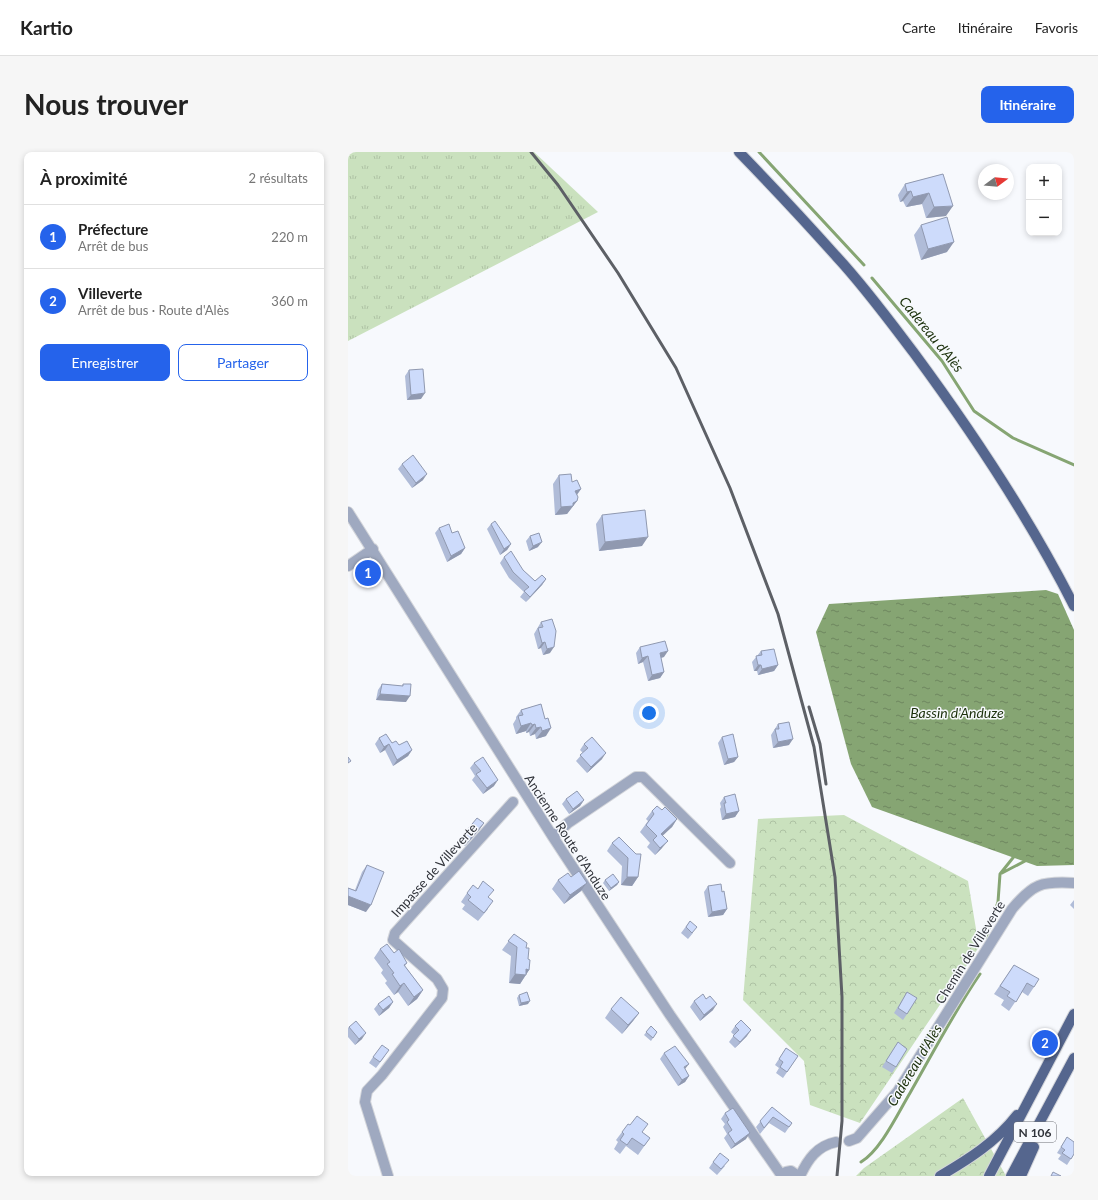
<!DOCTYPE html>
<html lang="fr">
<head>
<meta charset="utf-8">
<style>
	:root { --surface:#fff; --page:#f6f6f6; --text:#222; --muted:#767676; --line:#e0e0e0; --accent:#2563eb }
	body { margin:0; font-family:Lato,sans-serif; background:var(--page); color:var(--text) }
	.controls { position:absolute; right:12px; top:12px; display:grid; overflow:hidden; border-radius:8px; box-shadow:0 2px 6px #0003 }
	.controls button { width:36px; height:36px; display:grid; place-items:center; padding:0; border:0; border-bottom:1px solid var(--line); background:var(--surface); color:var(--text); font:20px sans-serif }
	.compass { position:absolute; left:630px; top:12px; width:36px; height:36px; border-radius:50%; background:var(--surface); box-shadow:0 2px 6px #0003; rotate:74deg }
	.you { position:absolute; left:301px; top:561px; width:14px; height:14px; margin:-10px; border:3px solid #fff; border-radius:50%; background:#1a73e8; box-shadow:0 0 0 6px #1a73e833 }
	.badge { display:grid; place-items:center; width:26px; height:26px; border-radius:50%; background:var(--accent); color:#fff; font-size:13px; font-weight:700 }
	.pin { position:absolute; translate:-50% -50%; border:2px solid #fff; box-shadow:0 1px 4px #0006 }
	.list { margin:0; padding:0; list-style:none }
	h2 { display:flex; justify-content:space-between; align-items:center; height:52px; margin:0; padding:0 16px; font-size:17px }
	h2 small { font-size:13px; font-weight:400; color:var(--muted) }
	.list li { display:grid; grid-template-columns:26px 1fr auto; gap:12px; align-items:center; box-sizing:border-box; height:64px; padding:0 16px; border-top:1px solid var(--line) }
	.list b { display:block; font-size:15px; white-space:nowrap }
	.list p { margin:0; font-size:13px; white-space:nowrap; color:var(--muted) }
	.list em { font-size:13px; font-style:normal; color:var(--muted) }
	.actions { display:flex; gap:8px; padding:12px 16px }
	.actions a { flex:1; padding:9px 0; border:1px solid var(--accent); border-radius:8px; text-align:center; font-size:14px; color:var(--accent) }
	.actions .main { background:var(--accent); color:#fff }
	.map { position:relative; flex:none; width:726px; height:1024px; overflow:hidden; border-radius:8px }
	header { display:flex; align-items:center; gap:24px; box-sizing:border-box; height:56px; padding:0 20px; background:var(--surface); border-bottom:1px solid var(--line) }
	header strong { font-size:19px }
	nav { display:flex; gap:22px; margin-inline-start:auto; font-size:14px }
	.intro { display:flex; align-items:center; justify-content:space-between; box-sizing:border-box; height:96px; padding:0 24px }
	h1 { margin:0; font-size:28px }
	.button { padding:10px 18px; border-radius:8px; background:var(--accent); color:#fff; font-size:14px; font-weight:700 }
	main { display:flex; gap:24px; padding:0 24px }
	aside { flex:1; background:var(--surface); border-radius:8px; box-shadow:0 2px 6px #0003 }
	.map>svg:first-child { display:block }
	.grass { fill:url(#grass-tufts) }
	.forest { fill:url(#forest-crowns) }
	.water { fill:url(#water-ripples) }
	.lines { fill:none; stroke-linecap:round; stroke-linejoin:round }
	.stream { stroke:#86a573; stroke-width:3 }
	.minor-casing { stroke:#d3d5da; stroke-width:12 }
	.major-casing { stroke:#d3d5da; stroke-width:12 }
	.minor { stroke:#9fa9c0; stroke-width:10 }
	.major { stroke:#55668e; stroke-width:10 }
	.rail { stroke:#5d6066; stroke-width:3 }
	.wall { fill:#b0bcd8 }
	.shaded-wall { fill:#9099b0 }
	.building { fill:#cddbfb; stroke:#9099b0 }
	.labels { text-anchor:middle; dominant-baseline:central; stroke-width:3; stroke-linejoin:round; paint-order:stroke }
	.shield { fill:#f7f9fd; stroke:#6c6e74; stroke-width:1 }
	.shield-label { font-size:12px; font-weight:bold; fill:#30333a }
	.street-label { font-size:13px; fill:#30333a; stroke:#f7f9fd }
	.water-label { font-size:14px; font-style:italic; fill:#1b300b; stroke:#f7f9fd }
</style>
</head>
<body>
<header>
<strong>Kartio</strong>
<nav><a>Carte</a><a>Itinéraire</a><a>Favoris</a></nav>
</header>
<div class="intro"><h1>Nous trouver</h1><a class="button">Itinéraire</a></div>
<main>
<aside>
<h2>À proximité<small>2 résultats</small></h2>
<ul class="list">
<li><span class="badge">1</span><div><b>Préfecture</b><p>Arrêt de bus</p></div><em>220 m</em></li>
<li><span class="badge">2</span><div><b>Villeverte</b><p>Arrêt de bus · Route d'Alès</p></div><em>360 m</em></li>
</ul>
<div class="actions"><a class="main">Enregistrer</a><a>Partager</a></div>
</aside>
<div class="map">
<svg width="726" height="1024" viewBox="0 0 726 1024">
	<defs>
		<pattern id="grass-tufts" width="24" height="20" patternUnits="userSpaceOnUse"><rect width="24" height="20" fill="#cae1be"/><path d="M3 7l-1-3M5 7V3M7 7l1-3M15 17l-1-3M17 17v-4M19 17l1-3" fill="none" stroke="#aec2a4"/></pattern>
		<pattern id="forest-crowns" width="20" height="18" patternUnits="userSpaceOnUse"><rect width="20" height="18" fill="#cae1be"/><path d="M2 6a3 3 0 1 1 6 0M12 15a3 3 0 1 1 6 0" fill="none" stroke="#aec2a4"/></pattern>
		<pattern id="water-ripples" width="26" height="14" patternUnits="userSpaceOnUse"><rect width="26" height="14" fill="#86a573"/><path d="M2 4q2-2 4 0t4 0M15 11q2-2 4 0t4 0" fill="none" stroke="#6e875f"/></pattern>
	</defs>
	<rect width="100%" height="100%" fill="#f7f9fd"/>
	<path class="grass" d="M0 0H186L250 60 0 189Z"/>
	<path class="forest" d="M496 663 620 729 631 795 512 971 462 953 456 909 395 848 410 667Z
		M615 946 658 1024H508L516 1016Z"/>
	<path class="water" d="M698 438 710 442 726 478V713L689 714 524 655 503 612 468 480 481 452Z"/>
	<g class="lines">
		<path class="stream" d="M411 0 516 113
			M524 126 594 209 626 259 665 286 726 313
			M654 721 679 708
			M638 785 650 750 652 722 668 702
			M513 1010C533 998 550 961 562 941 585 901 606 860 632 822"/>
		<g class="minor-casing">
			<path id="minor" d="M0 360 205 685 322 863 434 1024
				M0 414 25 397
				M205 685 220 671 288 625H295L382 711
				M501 989 509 986 550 939 664 757C685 732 693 729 726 731
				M40 1024 17 950 19 939 34 923 94 846 95 837 89 827 45 788 47 781 165 650
				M435 1024 438 1020 443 1019 450 1024
				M452 1024C460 1007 469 994 488 990"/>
		</g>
		<g class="major-casing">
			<path id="major" d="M391 0C424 34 456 68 488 104 516 134 541 168 566 201 625 281 681 365 726 454
				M592 1024C621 1007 648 990 669 963
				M641 1024 726 862
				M663 1024 726 906
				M673 1024 686 995"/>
		</g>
		<use href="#minor" class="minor"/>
		<use href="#major" class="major"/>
		<path class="rail" d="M183 0 210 33 270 121 328 216 382 336 430 462 466 595 487 725 494 845V969L489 1024
			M461 555 472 592 478 632"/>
	</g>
	<path class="wall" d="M595 22 598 64 578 66 574 52 558 55 555 49 552 50 550 43 557 32Z
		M573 73 599 100 573 108 566 83Z
		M61 218 73 247 59 248 57 224Z
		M54 312 75 328 64 336 50 317Z
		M211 323 224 330 233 337 229 343V349L219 362 207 363 205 332Z
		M254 363 294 394 251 399 248 372Z
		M143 372 163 392 159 398 152 403 139 377Z
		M91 376 104 381 117 396 113 402 99 410 87 381Z
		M182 384 190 395 181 399 178 389Z
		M156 405 175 418 187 429 198 427 194 433 178 450 172 445 176 440 161 426 152 411Z
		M193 470 202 501 195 503 193 496 190 497 186 482Z
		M292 495 316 505 313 506 316 520 312 526 300 529 295 510 290 512 288 501Z
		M413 499 430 513 426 519 410 523 409 519H406L404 510Z
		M34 532 54 534 55 532 58 550 28 548 30 538Z
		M193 552 198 584 188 587 187 582 182 584 181 580 178 581V579L168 582 165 572 168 567V565L173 558Z
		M430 572 441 593 425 596 423 583Z
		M374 585 390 605 386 610 376 613 370 591Z
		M31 586 51 593 64 598 60 604 45 614 37 598 32 601 27 592Z
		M236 592 254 607 239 621 228 609 235 601 232 598Z
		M126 611 146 634 135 642 124 628 127 624 122 616Z
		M376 645 391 659 387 665 374 668 372 657 373 655 372 651Z
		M218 647 236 648 232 654 221 662 214 652Z
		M314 658 329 667 324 675 314 683V696L307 703 299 695 302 691 292 680 300 669 298 667 304 659Z
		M132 677 117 694 111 688 115 683Z
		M271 685 290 725 284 734 273 733 274 714 259 699 264 691Z
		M19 713 18 760 0 753V736L7 738 14 720Z
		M223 725 239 731 233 739 216 752 204 737 210 728Z
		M257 728 271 730 269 733 261 739 255 731Z
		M360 734 374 740 379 757 375 763 360 765 356 740Z
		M119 741 141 745 140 757 130 769 114 757 117 753 113 750Z
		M726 748V757L722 753Z
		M342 769 345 781 340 787 333 781Z
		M166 782 178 796 181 818 172 832 161 831 163 804 154 798Z
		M32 797 46 801 59 811 57 814 75 838 69 847 60 854 50 840 46 843 37 831 39 829 33 821 35 818 26 806Z
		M666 813 686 835 680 844 674 840 661 859 653 853 656 848 646 842Z
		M559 840V862L555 868 546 861Z
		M171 843 180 852 171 854 169 846Z
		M346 849 365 858 352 869 342 855Z
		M45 850 41 856 31 864 26 857 30 852Z
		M263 857 291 861 285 869 274 882 257 866Z
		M303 874 309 880 303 889 296 883Z
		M387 874 399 884 387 896 381 890 386 883 383 880Z
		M1 875 14 887 7 893 0 885V876Z
		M438 896 450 904 435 926 428 921 431 916 427 913Z
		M546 896 548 915 544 921 534 915Z
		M316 901 337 917 341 924 337 930 330 934 312 907Z
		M37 904 28 916 21 911 25 905Z
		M424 955 444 971 437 981 421 971 412 982 408 975Z
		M377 961 398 987 383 997 376 986 379 982 375 975 377 972 373 967Z
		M274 980H294L302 986 290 1003 278 994 272 1002 266 997 270 990 268 988Z
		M719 985 726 1002 719 1013 710 1007 713 1003 709 1001Z
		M365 1010 377 1014 369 1023 361 1016Z"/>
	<path class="shaded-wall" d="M563 39 555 49 552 50 559 40Z
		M581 41 574 52 558 55 565 45Z
		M605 54 598 64 578 66 586 55Z
		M606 90 599 100 573 108 580 97Z
		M77 241 73 247 59 248 63 243Z
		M79 322 75 328 64 336 68 331Z
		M233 337 227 345V339Z
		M229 349 219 362 207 363 213 355Z
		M300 385 294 394 251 399 257 390Z
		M194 390 190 395 181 399 185 394Z
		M163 392 159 398 152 403 156 397Z
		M117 396 113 402 99 410 103 404Z
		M198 427 194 433 178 450 182 445Z
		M197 490 193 496 190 497 194 491Z
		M206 495 202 501 195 503 199 497Z
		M320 499 316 505 307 507 312 501Z
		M300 504 295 510 290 512 294 506Z
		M410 513H413L409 519H406Z
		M430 513 426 519 410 523 414 517Z
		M316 520 312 526 300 529 304 523Z
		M32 542 62 544 58 550 28 548Z
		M183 571 178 579 168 582 173 574Z
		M187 572 181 580 178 581 184 573Z
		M193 575 187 582 182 584 188 576Z
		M203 576 198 584 188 587 194 579Z
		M445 587 441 593 425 596 430 590Z
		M41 592 37 598 32 601 36 595Z
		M64 598 60 604 45 614 49 608Z
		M258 601 254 607 239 621 243 615Z
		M390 605 386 610 376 613 380 607Z
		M150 628 146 634 135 642 139 636Z
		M236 648 232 654 221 662 225 657Z
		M391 659 387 665 374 668 378 662Z
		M329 667 324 675 308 690 313 682Z
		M136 671 132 677 117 694 121 688Z
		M320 689 314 696 307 703 312 696Z
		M279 725H290L284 734 273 733Z
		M271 730 269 733 261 739 263 736Z
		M239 731 233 739 216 752 222 743Z
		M0 744 23 753 18 760 0 753Z
		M379 757 375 763 360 765 364 760Z
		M178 817 181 818 172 832 161 831 167 822Z
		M56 831 50 840 46 843 52 834Z
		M75 838 69 847 60 854 66 845Z
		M182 849 180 852 171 854 173 851Z
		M45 850 41 856 31 864 35 858Z
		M369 852 365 858 352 869 356 863Z
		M291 861 285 869 274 882 280 873Z
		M403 878 399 884 387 896 392 890Z
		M18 881 14 887 7 893 11 887Z
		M341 912 337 917 336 915Z
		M341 924 337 930 330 934 334 928Z
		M402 981 398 987 383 997 387 992Z"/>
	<path class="building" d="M595 22 605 54 586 55 581 41 565 45 563 39 559 40 557 32Z
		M599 65 606 90 580 97 573 73Z
		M75 217 77 241 63 243 61 218Z
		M65 303 79 322 68 331 54 312Z
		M223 322 224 330 229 328 233 337 227 339 230 345 229 349 225 351V354L213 355 211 323Z
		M297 358 300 385 257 390 254 363Z
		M147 369 163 392 156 397 143 372Z
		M101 372 104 381 110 379 117 396 103 404 91 376Z
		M191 381 194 390 185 394 182 384Z
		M163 399 175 418 187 429 194 423 198 427 182 445 176 439 181 435 165 420 156 405Z
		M204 467 208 479 206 495 199 497 197 490 194 491 190 476 195 475 193 470Z
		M317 489 320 499 312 501 316 520 304 523 300 504 294 506 292 495Z
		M426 497 430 513 414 517 413 513H410L408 504 414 503 413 499Z
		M34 532 55 534V532H63L62 544 32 542Z
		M193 552 197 567 200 566 203 576 194 579 193 575 188 576 187 572 184 573 183 571 173 574 170 564 175 563 173 558Z
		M441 570 445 587 430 590 427 577H431L430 572Z
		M38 582 44 591 48 589 51 593 59 589 64 598 49 608 41 592 36 595 31 586Z
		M385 582 390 605 380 607 374 585Z
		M244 585 258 601 243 615 232 603 240 596 236 592Z
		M0 605 3 609 0 611Z
		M135 605 150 628 139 636 128 622 133 619 126 611Z
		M229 639 236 648 225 657 218 647Z
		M387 642 391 659 378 662 376 651H378L376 645Z
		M309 654 314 658 317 655 329 667 313 682 320 689 312 696 305 688 309 684 298 673 306 662 304 659Z
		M129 666 136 671 121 688 115 683Z
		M271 685 288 702H293L290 725H279L280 706 264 691Z
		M19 713 36 720 23 753 0 744V736L8 739Z
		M231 719 239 731 222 743 210 728 220 721 223 725Z
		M265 722 271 730 263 736 257 728Z
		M135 729 146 738 140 745 145 749 136 761 120 748 123 745 119 741 125 733 130 737Z
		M373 732 374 740 376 739 379 757 364 760 360 734Z
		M342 769 349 775 344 781 338 775Z
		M166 782 179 791 178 796H181L180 807 182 808 181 818 178 817V823L167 822 169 795 160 789Z
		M39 792 46 801 51 797 59 811 56 813 75 838 66 845 56 831 52 834 44 822 46 821 39 812 42 810 32 797Z
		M666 813 691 827 686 835 679 831 668 850 659 844 662 840 652 834Z
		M179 840 182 849 173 851 171 843Z
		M559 840 569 846 559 862 550 856Z
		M355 842 358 847 362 844 369 852 356 863 346 849Z
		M41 844 45 850 35 858 30 852Z
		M273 845 291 861 280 873 263 857Z
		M393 868 403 878 392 890 385 884 391 878 387 874Z
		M8 869 18 881 11 887 1 875Z
		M303 874 309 880 305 886 298 880Z
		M550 890 559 897 548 915 538 909Z
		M34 893 41 898 32 910 25 905Z
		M327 894 341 912 336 915 341 924 334 928 316 901Z
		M438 896 450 904 439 920 432 915 435 910 431 907Z
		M424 955 444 971 441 975 425 965 416 976 412 969Z
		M385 956 402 981 387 992 380 981 384 978 379 970 381 968 377 961Z
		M289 964 300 972 294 980 302 986 296 994 284 986 279 993 272 988 276 982 274 980 280 972 282 973Z
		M719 985 726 990V1002L723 1007 714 1001 717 998 713 995Z
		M372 1001 381 1008 373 1017 365 1010Z
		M705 1020 713 1024H703Z"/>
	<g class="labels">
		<rect class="shield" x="666" y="970" width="42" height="20" rx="3"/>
		<g class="shield-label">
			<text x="687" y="980">N 106</text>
		</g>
		<g class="street-label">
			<text transform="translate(220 685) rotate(57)">Ancienne Route d'Anduze</text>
			<text transform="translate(86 718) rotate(-48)">Impasse de Villeverte</text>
			<text transform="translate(622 800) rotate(-58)">Chemin de Villeverte</text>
		</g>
		<g class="water-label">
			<text transform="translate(584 182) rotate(51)">Cadereau d'Alès</text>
			<text x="609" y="560">Bassin d'Anduze</text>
			<text transform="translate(566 913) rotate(-59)">Cadereau d'Alès</text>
		</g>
	</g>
</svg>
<div class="controls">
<button>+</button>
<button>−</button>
</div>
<svg class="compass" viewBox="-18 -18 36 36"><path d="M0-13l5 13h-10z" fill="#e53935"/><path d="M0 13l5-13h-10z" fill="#767676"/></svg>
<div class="you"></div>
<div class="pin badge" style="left:20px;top:421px">1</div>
<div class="pin badge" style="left:697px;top:891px">2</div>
</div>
</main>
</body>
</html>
